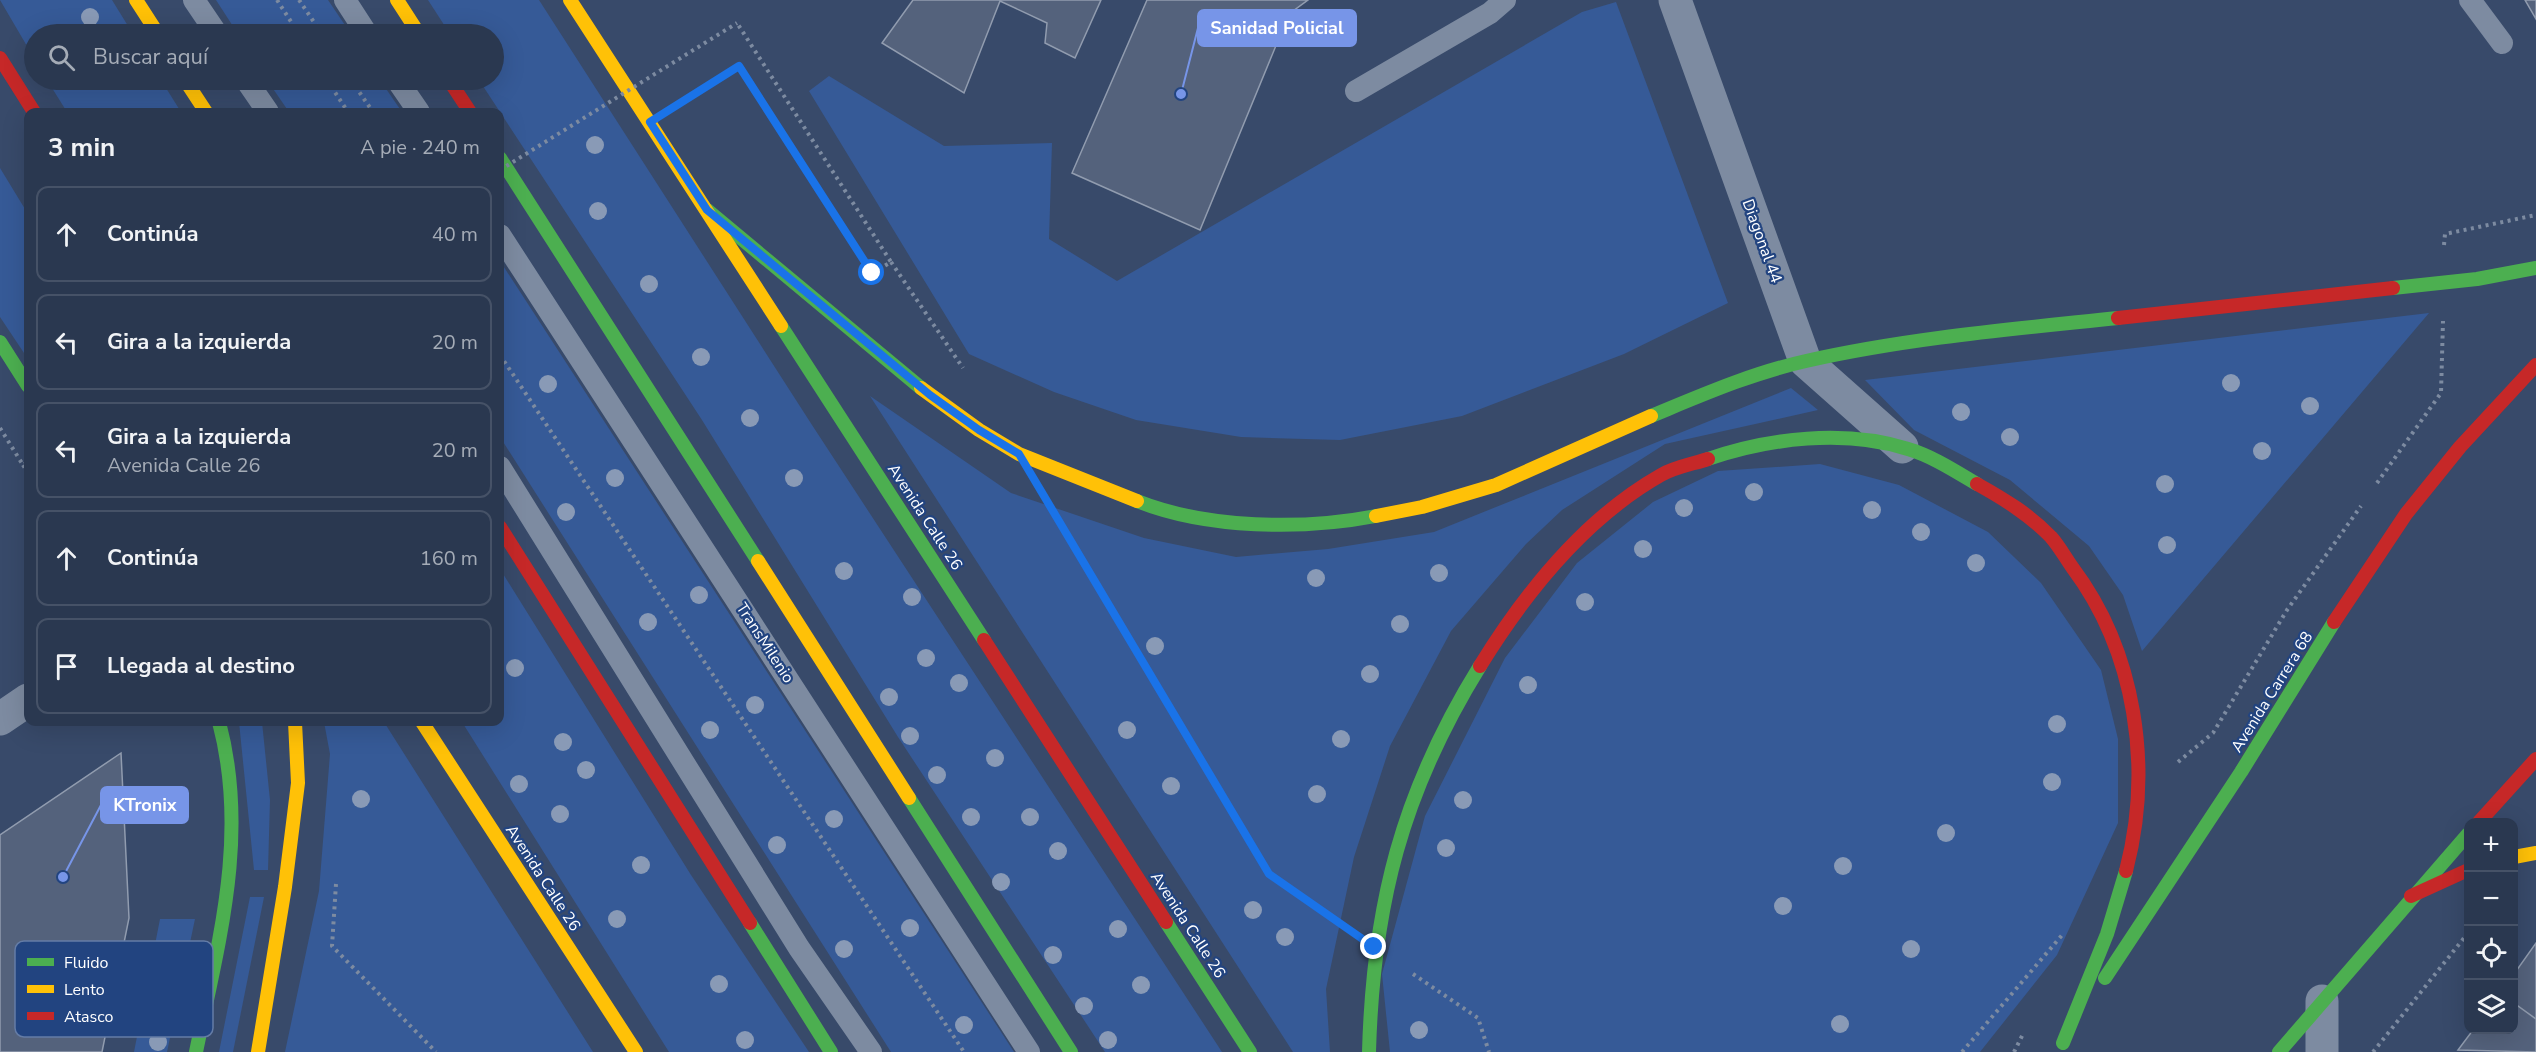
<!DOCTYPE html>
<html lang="es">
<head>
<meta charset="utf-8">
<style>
	:root { --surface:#2a3850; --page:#36435a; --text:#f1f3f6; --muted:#a5acb7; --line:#465267 }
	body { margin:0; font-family:"Nunito Sans",sans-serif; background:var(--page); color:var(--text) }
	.controls { position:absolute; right:18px; bottom:18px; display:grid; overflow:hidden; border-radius:12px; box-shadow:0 6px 24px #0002 }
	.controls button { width:54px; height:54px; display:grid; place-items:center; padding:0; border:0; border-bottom:2px solid var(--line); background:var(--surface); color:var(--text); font:30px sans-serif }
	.stop { position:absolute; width:18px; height:18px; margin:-14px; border:4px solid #1a73e8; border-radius:50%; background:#fff }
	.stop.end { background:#1a73e8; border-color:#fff; box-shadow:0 2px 6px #0008 }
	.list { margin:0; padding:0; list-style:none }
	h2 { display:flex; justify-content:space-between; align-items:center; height:78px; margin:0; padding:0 24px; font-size:26px }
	h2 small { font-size:20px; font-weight:400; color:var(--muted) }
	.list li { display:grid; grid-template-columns:39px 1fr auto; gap:18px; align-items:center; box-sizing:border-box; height:96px; margin:0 12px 12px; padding:0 12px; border:2px solid var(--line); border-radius:12px }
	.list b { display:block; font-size:22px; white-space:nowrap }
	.list p { margin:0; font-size:20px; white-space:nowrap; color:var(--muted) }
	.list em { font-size:20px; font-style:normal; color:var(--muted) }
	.icon { flex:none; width:33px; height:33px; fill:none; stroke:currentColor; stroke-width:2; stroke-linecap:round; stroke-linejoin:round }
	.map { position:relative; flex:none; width:2536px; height:1052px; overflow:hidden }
	.search { position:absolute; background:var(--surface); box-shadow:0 6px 24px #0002; left:24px; top:24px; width:480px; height:66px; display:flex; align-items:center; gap:15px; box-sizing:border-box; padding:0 21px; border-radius:33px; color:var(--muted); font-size:22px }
	.panel { position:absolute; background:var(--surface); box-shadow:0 6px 24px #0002; left:24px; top:108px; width:480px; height:618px; border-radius:12px }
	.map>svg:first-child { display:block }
	.green { fill:#365a97 }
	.building { fill:#54627c; stroke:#919caf; stroke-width:1.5 }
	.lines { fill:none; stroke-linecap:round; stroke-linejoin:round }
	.path { stroke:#7d8ba1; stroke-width:4; stroke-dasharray:3 4.5; stroke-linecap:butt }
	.lane { stroke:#7d8ba1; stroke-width:22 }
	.street { stroke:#7d8ba1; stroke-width:33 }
	.fast { stroke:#4caf50; stroke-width:14 }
	.slow { stroke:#ffc107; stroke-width:14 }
	.jam { stroke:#c62828; stroke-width:14 }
	.path-bridge { stroke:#7d8ba1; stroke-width:4; stroke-dasharray:3 4.5; stroke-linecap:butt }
	.tree { fill:#899ab6 }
	.route { stroke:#1a73e8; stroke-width:8 }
	.labels { text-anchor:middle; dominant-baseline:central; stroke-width:4.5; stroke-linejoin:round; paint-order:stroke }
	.street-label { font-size:16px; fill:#fff; stroke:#224480 }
	.key { fill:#224480; stroke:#647ca6; stroke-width:1.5 }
	.key-label { font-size:16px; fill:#fff }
	.leader { fill:none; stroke:#7795e8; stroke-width:2 }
	.callout-dot { fill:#7795e8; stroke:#224480; stroke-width:2 }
	.callout { fill:#7795e8; stroke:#7795e8; stroke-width:2 }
	.callout-label { font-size:18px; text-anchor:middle; font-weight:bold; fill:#fff }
</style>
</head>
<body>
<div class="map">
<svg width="2536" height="1052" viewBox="0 0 2536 1052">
	<rect width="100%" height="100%" fill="#384a6a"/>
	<path class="green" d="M0 0H112L133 34H34V58Z
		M216 0H328L351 34H238Z
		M428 0H539L812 425 1222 1052H1105L898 737 702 420 479 80H494V34H450Z
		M1616 2 1728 303 1624 354 1462 416 1340 440 1241 437 1136 420 1054 392 969 354 809 91 829 76 944 146 1052 143 1049 239 1117 281 1582 12Z
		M47 80H161L181 112H67Z
		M267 80H380L402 112H289Z
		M0 168 28 214V359L0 317Z
		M500 261 1014 1052H891L500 437Z
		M2429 313 2142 651 2123 595 2089 546 2010 480 1914 430 1865 380Z
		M1791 388 1818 410 1665 444 1562 510 1526 544 1451 631 1390 746 1354 857 1326 989 1330 1052H1293L870 396 1011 493 1144 538 1236 557 1328 549 1434 532Z
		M1820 464 1899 485 1988 532 2041 583 2101 670 2118 739V823L2057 955 1980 1052H1390L1382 974 1425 816 1505 658 1577 563 1653 502 1718 471Z
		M500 569 691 875 809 1052H669L462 722H500Z
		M239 722H262L270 800 268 870H254Z
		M324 722H384L593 1052H285L319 891 330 754Z
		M250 897H264L233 1052H219Z
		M160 919H195L167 1052H134Z"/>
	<path class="building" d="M913 0H1101L1075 58 1045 43 1047 23 1000 1 964 93 882 43Z
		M1147 0H1308L1289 14 1200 230 1072 173Z
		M2525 0H2536V19Z
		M121 753 129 918 102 1052H0V835Z
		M2536 943V1019L2514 1003V974Z
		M2514 1003 2536 1019V1052L2458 1050 2473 1030H2514Z"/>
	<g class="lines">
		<path class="path" d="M277 0 299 34
			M299 0 322 34
			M327 80 348 112
			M351 80 373 112
			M681 103 739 66 872 273 891 262 737 23
			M2444 245 2445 234 2536 215
			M891 262 963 368
			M500 355 964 1052
			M0 428 23 465 28 462
			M23 465 28 473
			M2377 483 2441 393 2443 321
			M1051 509 1269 875 1340 923
			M2178 762 2213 733 2287 610 2361 506
			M336 884 332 946 436 1052
			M1413 974 1478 1018 1489 1052
			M1962 1052 2063 934
			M2014 1052 2023 1034
			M2373 1052 2468 933"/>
		<path class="lane" d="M194 0 217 34
			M345 0 367 34
			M2470 0 2502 43
			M246 80 268 112
			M397 80 419 112
			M1356 91 1490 13 1505 0
			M500 235 1029 1052
			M500 467 799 948 871 1052"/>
		<path class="street" d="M1675 0 1805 361 1902 447
			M0 719 28 700
			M2322 1001V1052"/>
		<path class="fast" d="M500 158 758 561
			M707 210 921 388
			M2393 288 2477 279 2536 268
			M781 326 984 640
			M0 342 28 386
			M1651 416C1702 395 1752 373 1806 361 1908 338 2014 329 2118 318
			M1708 459C1769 438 1845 429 1908 449 1932 456 1955 471 1977 484
			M1137 501C1207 529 1303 530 1376 516
			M909 798 1071 1052
			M1166 922 1250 1052
			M750 923 831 1052
			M2105 978 2241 772 2334 622
			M2063 1043 2107 934 2126 871
			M196 1052C219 940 249 835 219 722
			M1369 1052C1373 905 1402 792 1480 666
			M2279 1052 2468 834"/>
		<path class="slow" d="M136 0 158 34
			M397 0 419 34
			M570 0 781 326
			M185 80 206 112
			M921 388 979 430 1019 454 1137 501
			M1376 516 1422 507 1496 485 1651 416
			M758 561 909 798
			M422 722 636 1052
			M2514 857 2536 853
			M258 1052 285 887 298 783 295 722"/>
		<path class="jam" d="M0 58 34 112
			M449 80 470 112
			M2118 318 2393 288
			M1977 484C2004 499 2030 515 2051 537 2059 546 2065 557 2072 567 2136 652 2153 768 2126 871
			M500 527 750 923
			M2334 622 2406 514 2460 447 2536 365
			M984 640 1166 922
			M1480 666C1525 593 1585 518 1661 475 1675 467 1693 464 1708 459
			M2479 822 2536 759
			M2411 896 2468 870"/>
		<path class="path-bridge" d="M500 170 737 23"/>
	</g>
	<g class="tree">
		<circle cx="90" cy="17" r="9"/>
		<circle cx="595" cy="145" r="9"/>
		<circle cx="598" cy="211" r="9"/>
		<circle cx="649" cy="284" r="9"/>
		<circle cx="701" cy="357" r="9"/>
		<circle cx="2231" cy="383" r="9"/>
		<circle cx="548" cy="384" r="9"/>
		<circle cx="2310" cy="406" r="9"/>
		<circle cx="1961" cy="412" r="9"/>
		<circle cx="750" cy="418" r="9"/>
		<circle cx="2010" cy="437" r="9"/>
		<circle cx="2262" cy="451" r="9"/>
		<circle cx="615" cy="478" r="9"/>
		<circle cx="794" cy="478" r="9"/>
		<circle cx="2165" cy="484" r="9"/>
		<circle cx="1754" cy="492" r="9"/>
		<circle cx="1684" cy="508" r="9"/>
		<circle cx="1872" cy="510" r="9"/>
		<circle cx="566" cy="512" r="9"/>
		<circle cx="1921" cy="532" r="9"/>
		<circle cx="2167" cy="545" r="9"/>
		<circle cx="1643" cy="549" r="9"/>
		<circle cx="1976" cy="563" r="9"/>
		<circle cx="844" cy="571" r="9"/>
		<circle cx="1439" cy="573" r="9"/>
		<circle cx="1316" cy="578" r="9"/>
		<circle cx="699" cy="595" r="9"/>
		<circle cx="912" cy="597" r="9"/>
		<circle cx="1585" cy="602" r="9"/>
		<circle cx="648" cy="622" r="9"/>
		<circle cx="1400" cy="624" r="9"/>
		<circle cx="1155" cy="646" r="9"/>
		<circle cx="926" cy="658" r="9"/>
		<circle cx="515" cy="668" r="9"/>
		<circle cx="1370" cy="674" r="9"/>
		<circle cx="959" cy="683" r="9"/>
		<circle cx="1528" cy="685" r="9"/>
		<circle cx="889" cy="697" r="9"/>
		<circle cx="755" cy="705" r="9"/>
		<circle cx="2057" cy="724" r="9"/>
		<circle cx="710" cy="730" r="9"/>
		<circle cx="1127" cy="730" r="9"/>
		<circle cx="910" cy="736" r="9"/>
		<circle cx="1341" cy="739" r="9"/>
		<circle cx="563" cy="742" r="9"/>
		<circle cx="995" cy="758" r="9"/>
		<circle cx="586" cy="770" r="9"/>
		<circle cx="937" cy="775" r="9"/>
		<circle cx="2052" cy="782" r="9"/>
		<circle cx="519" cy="784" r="9"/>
		<circle cx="1171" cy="786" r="9"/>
		<circle cx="1317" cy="794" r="9"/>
		<circle cx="361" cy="799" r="9"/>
		<circle cx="1463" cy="800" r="9"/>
		<circle cx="560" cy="814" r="9"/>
		<circle cx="971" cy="817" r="9"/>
		<circle cx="1030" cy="817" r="9"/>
		<circle cx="834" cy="819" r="9"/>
		<circle cx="1946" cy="833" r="9"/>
		<circle cx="777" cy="845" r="9"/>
		<circle cx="1446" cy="848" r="9"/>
		<circle cx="1058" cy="851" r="9"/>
		<circle cx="641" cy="865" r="9"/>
		<circle cx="1843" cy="866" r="9"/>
		<circle cx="1001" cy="882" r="9"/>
		<circle cx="1783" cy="906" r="9"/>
		<circle cx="1253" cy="910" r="9"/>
		<circle cx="617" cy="919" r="9"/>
		<circle cx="910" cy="928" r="9"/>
		<circle cx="1118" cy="929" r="9"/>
		<circle cx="1285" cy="937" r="9"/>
		<circle cx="844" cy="949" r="9"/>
		<circle cx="1911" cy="949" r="9"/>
		<circle cx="1053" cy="955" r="9"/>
		<circle cx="719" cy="984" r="9"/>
		<circle cx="1141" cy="985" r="9"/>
		<circle cx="1084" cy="1006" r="9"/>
		<circle cx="1840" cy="1024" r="9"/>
		<circle cx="964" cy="1025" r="9"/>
		<circle cx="1419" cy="1030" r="9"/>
		<circle cx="745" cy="1040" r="9"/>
		<circle cx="1108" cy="1040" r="9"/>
		<circle cx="158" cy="1042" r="9"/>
	</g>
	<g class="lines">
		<path class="route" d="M872 273 739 66 650 122 707 210 930 395 979 430 1019 454 1269 874 1374 947"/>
	</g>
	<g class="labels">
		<g class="street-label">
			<text transform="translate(1762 241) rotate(70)">Diagonal 44</text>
			<text transform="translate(925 517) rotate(57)">Avenida Calle 26</text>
			<text transform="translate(765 643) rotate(57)">TransMilenio</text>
			<text transform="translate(2272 692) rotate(-58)">Avenida Carrera 68</text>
			<text transform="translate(543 878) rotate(57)">Avenida Calle 26</text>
			<text transform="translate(1188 925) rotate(57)">Avenida Calle 26</text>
		</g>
	</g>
	<rect x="15" y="941" width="198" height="96" rx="9" class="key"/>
	<rect x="27" y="958" width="27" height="8" fill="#4caf50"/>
	<rect x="27" y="985" width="27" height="8" fill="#ffc107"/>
	<rect x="27" y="1012" width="27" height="8" fill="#c62828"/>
	<g class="key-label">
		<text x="64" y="968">Fluido</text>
		<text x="64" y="995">Lento</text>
		<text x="64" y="1022">Atasco</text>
	</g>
	<path class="leader" d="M1181 94L1198 28M63 877L101 805"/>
	<g class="callout-dot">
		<circle cx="1181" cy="94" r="6"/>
		<circle cx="63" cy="877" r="6"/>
	</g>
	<g class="callout">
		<rect x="1198" y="10" width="158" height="36" rx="6"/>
		<rect x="101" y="787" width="87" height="36" rx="6"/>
	</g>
	<g class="callout-label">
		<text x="1277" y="34">Sanidad Policial</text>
		<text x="145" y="811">KTronix</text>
	</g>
</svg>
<div class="controls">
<button>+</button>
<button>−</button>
<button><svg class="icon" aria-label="locate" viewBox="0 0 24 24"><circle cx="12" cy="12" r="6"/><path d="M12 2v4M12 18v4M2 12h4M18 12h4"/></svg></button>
<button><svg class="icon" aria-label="layers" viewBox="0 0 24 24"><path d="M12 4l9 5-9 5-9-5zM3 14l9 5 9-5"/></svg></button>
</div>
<div class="stop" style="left:872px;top:273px"></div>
<div class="stop end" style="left:1374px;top:947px"></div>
<div class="search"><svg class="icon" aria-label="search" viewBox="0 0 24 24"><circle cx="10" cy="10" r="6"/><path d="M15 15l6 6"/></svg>Buscar aquí</div>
<section class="panel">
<h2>3 min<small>A pie · 240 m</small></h2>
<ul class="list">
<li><svg class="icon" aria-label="ahead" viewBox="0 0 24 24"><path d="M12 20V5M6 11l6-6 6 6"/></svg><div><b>Continúa</b></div><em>40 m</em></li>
<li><svg class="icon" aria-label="left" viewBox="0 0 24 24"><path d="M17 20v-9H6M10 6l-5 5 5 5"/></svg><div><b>Gira a la izquierda</b></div><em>20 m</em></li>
<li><svg class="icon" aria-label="left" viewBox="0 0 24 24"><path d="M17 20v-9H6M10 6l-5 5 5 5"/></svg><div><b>Gira a la izquierda</b><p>Avenida Calle 26</p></div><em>20 m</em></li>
<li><svg class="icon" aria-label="ahead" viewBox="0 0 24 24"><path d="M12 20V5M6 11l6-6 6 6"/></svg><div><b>Continúa</b></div><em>160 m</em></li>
<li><svg class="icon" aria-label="arrive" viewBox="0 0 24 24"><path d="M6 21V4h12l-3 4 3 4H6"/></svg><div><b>Llegada al destino</b></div></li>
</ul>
</section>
</div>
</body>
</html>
